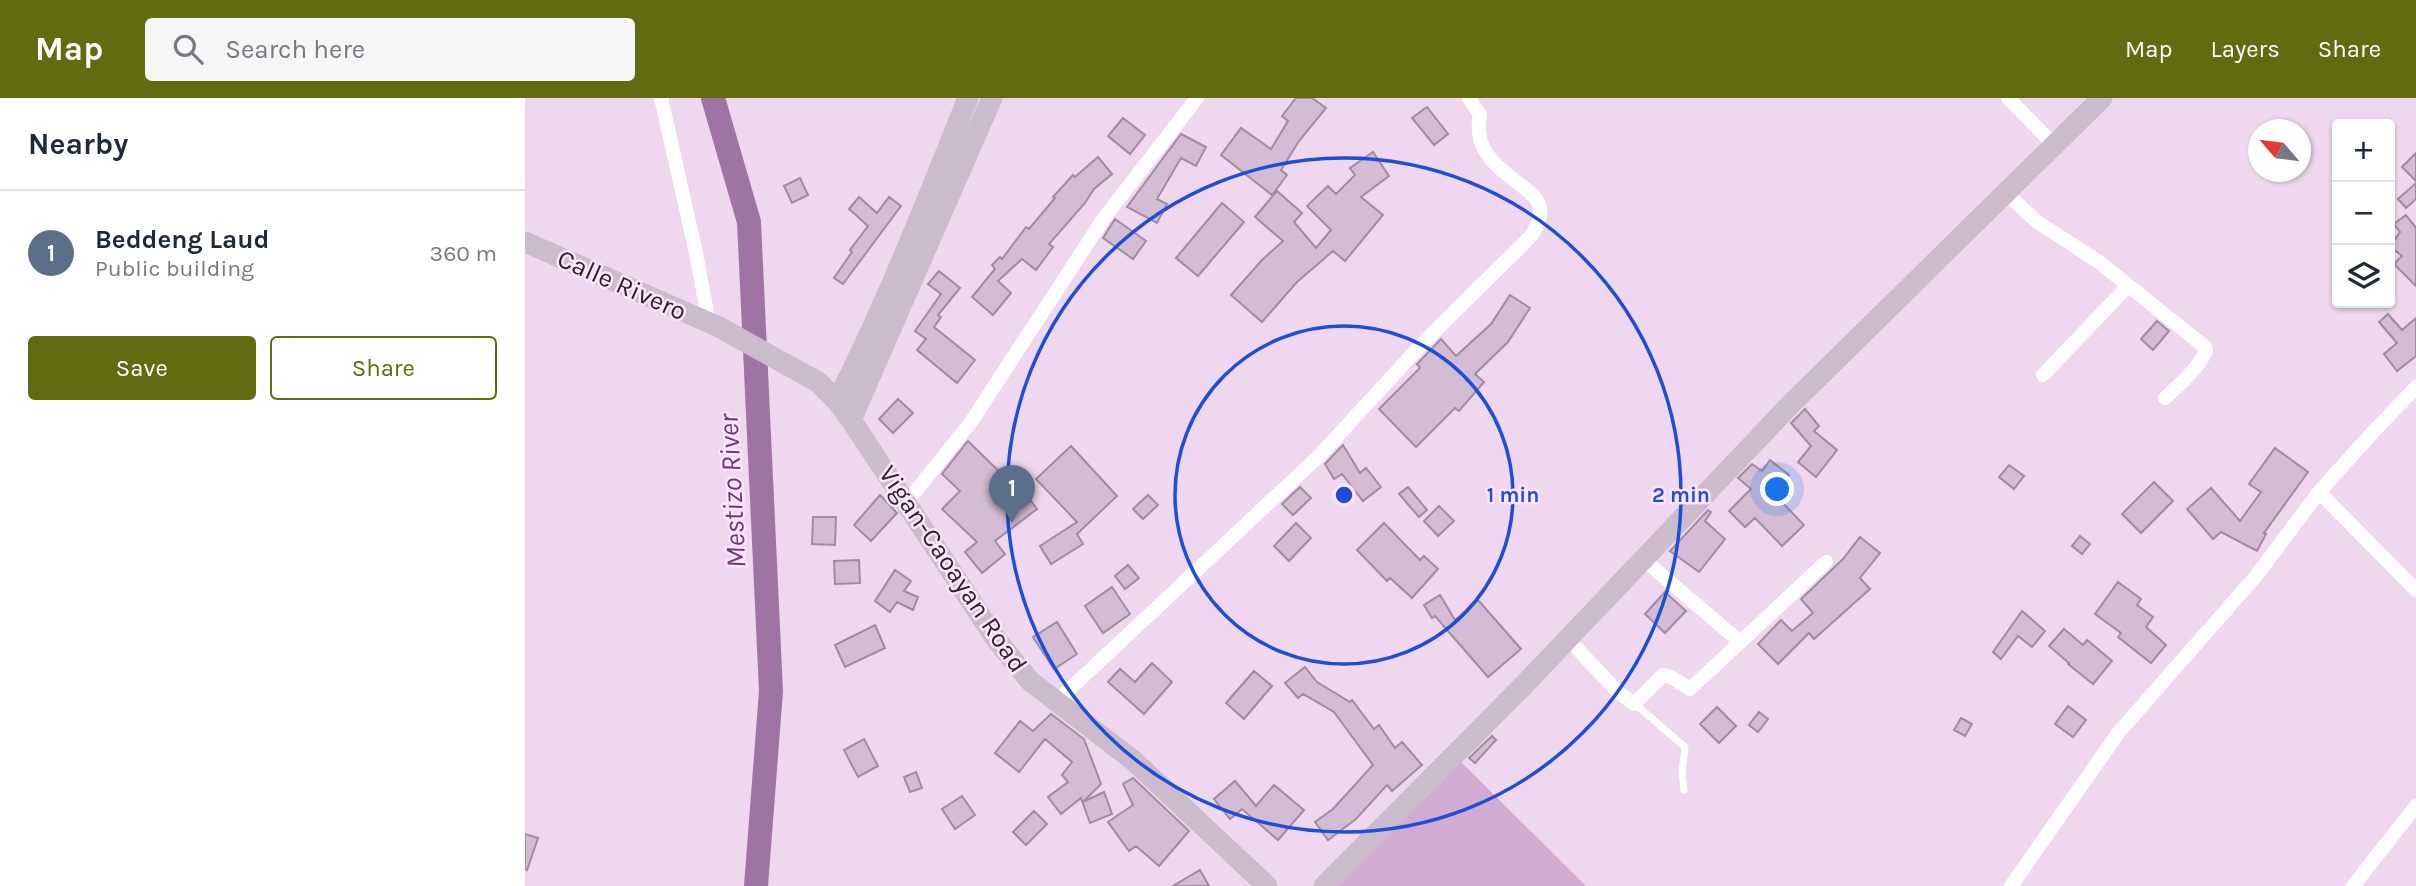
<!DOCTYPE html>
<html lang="en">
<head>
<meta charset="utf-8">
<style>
	:root { --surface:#fff; --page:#f6f6f7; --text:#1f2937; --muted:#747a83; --line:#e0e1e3; --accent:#626b10 }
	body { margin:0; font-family:Karla,sans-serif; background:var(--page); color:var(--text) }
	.controls { position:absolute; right:21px; top:21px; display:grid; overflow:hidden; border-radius:7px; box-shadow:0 2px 5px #0004 }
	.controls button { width:63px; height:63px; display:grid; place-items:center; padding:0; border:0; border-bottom:2px solid var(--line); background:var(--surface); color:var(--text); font:35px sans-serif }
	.compass { position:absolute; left:1723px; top:21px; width:63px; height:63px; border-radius:50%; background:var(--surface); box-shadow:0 2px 5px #0004; rotate:298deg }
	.you { position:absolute; left:1253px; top:392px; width:24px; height:24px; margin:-18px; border:5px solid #fff; border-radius:50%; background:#1a73e8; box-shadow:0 0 0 10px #1a73e833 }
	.badge { display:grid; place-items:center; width:46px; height:46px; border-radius:50%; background:var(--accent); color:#fff; font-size:23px; font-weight:700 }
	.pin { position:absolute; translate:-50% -58px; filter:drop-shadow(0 2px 4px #0008) }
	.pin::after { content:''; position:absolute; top:37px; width:24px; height:21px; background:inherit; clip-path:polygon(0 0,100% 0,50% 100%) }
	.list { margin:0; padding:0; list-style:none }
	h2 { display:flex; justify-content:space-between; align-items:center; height:91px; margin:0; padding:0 28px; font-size:30px }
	h2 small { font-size:23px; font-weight:400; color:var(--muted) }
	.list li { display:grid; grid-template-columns:46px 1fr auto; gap:21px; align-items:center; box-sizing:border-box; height:126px; padding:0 28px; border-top:2px solid var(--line) }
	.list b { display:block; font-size:26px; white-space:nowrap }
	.list p { margin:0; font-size:23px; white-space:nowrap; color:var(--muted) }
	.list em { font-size:23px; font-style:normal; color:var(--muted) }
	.actions { display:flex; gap:14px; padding:21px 28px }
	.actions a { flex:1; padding:16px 0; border:2px solid var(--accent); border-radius:7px; text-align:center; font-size:24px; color:var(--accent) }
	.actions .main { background:var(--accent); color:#fff }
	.icon { flex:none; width:38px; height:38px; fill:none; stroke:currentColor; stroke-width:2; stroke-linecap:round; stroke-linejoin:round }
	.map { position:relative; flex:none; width:1891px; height:788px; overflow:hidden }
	header { display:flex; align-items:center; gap:42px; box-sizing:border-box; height:98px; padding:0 35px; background:var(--accent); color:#fff }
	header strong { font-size:33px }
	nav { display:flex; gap:38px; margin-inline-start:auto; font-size:24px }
	.search { width:490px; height:63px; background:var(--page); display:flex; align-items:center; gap:18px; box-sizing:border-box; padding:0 24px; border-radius:7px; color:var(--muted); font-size:26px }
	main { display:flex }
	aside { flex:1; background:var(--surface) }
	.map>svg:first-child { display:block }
	.green { fill:#d1abd2 }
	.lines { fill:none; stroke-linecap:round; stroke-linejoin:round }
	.river { stroke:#a074a2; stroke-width:24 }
	.building { fill:#d4bdd4; stroke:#a08ba1; stroke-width:2 }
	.lane { stroke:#fff; stroke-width:7 }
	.street { stroke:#fff; stroke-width:14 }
	.secondary { stroke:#cbc; stroke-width:21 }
	.ring { fill:none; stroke:#1d4ed8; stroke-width:3.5 }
	.labels { text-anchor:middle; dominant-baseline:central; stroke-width:5; stroke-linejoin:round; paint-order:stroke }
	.street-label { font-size:26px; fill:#2b232b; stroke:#fce5fd }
	.water-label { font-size:28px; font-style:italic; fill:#703773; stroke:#fce5fd }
	.centre { fill:#1d4ed8; stroke:#fce5fd; stroke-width:3.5 }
	.ring-label { font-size:21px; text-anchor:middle; font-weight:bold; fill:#1d4ed8; stroke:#fce5fd; stroke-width:5; stroke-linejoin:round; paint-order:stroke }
</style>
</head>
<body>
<header>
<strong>Map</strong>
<div class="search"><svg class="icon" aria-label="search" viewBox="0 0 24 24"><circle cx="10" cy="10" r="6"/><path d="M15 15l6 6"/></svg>Search here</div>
<nav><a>Map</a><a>Layers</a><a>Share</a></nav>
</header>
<main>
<aside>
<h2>Nearby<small></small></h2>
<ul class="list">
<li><span class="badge" style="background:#5c6f8a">1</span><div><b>Beddeng Laud</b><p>Public building</p></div><em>360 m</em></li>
</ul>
<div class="actions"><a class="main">Save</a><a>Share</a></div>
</aside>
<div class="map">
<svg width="1891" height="788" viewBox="0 0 1891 788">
	<rect width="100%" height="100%" fill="#efd8ef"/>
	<path class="green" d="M932 660 1061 788H810Z"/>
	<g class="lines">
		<path class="river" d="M188 0 224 124 246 593 231 788"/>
	</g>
	<path class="building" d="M771 0H787L801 10 774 43 756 72 762 77 747 97 696 57 716 30 746 51 763 23 757 18Z
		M902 9 923 36 909 47 887 20Z
		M598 20 620 37 605 56 583 38Z
		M656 36 681 49 671 68 656 60 632 101 642 106 632 125 602 109Z
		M848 54 864 78 836 99 858 117 820 163 808 153 772 184 737 224 706 197 737 162 758 143 730 119 752 93 777 115 769 124 791 150 806 132 782 108 803 88 811 96 830 77 825 70Z
		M1891 55V83L1877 69Z
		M573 59 587 76 569 91 560 105 524 146 528 149 511 172 497 161 473 183 486 195 468 217 447 199 470 171 467 167 475 159 477 161 501 129 504 131 530 100 528 99 548 77 550 79Z
		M275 80 283 97 267 105 259 88Z
		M1891 85V101L1881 110 1873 101Z
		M334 99 352 115 364 99 376 108 318 186 309 180 327 154 325 152 343 128 324 111Z
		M697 105 719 124 673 178 651 160Z
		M1881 117 1891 130V188L1869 166 1877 158 1865 148 1875 134 1869 126Z
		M590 121 621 143 608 161 578 140Z
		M414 173 435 190 413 217 416 219 409 229 450 262 432 285 392 252 401 241 390 233 416 196 403 186Z
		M985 197 1005 210 983 244 950 276 959 284 934 313 930 310 891 349 854 311 895 270 892 266 916 241 931 258 966 226Z
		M1863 216 1877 232 1891 220V258L1872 273 1859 256 1872 245 1854 224Z
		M1632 223 1644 233 1628 252 1616 241Z
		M373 301 388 315 368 335 354 321Z
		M1280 311 1294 328 1289 333 1312 352 1291 379 1273 364 1286 348 1266 325Z
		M443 343 489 388 492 385 512 411 470 443 480 456 457 475 440 454 452 444 417 411 435 393 417 376Z
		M818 347 835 375 841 370 856 389 838 403 817 376 809 381 800 366Z
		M546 348 592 398 552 436 558 446 526 466 515 448 552 424 511 381Z
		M1750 350 1783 374 1739 435 1741 436 1732 453 1696 434 1688 441 1662 411 1686 390 1715 423 1736 394 1724 386Z
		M1245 362 1264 377 1249 396 1279 427 1257 448 1230 420 1220 429 1204 413 1226 391 1213 380 1227 366 1237 373Z
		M1484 367 1499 378 1489 391 1474 379Z
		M1629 384 1648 403 1616 435 1597 416Z
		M775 389 786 400 768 417 757 406Z
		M883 389 902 412 894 419 874 396Z
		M355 397 372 415 346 443 329 427Z
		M623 397 633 407 618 421 608 411Z
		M914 408 929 423 913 438 899 423Z
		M1183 412 1186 414 1180 423 1200 441 1174 474 1145 453Z
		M288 419H311L310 447 287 446Z
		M771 425 786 440 764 463 749 448Z
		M859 425 895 462 899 458 913 471 887 500 865 480 862 483 832 452Z
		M1555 438 1565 446 1557 456 1547 448Z
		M1335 439 1355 455 1335 480 1345 491 1289 541 1284 535 1253 566 1233 546 1256 522 1267 533 1288 515 1276 501 1318 461Z
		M334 462 335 485 310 486 309 463Z
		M603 467 614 480 600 491 590 478Z
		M370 472 386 483 379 493 393 499 388 512 372 504 365 514 350 503Z
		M1593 484 1616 501 1612 507 1628 519 1621 529 1641 547 1626 565 1593 539 1596 535 1570 516Z
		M587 489 605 516 578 535 560 508Z
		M1140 494 1161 513 1140 535 1120 516Z
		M915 497 930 522 953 502 996 551 963 579 910 518 907 520 899 507Z
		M1497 513 1520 533 1507 549 1493 538 1476 561 1468 554Z
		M532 524 552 556 529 571 508 539Z
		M350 527 360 550 320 569 310 547Z
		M1539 531 1558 547 1562 542 1587 563 1568 586 1543 566 1544 565 1524 548Z
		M627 565 647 584 619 616 583 584 595 571 610 584Z
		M780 569 792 584 825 604 827 602 849 631 854 627 870 650 877 644 897 667 867 693 862 687 831 721 803 742 790 724 808 711 848 667 809 614 778 596 773 600 760 585Z
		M729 573 747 588 719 621 701 605Z
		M1543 608 1561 622 1548 639 1530 626Z
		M1192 609 1211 628 1194 645 1175 626Z
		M1234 614 1243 621 1233 634 1224 627Z
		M526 616 559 641 576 686 558 704 579 694 587 716 565 725 556 700 536 716 523 699 543 684 537 677 547 664 520 641 494 674 470 655 495 623 508 633Z
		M1436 620 1447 626 1440 638 1429 632Z
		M967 638 971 642 950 665 944 660Z
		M339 641 353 668 333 679 319 652Z
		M391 674 397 690 385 694 379 679Z
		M608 680 664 733 634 768 611 748 604 753 583 724 608 707 598 686Z
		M710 683 731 708 749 687 779 712 753 742 717 711 705 721 689 701Z
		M437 698 450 717 430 731 417 711Z
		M509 713 522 726 501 747 488 734Z
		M0 736 13 740 2 772 0 771Z
		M675 772 684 788H648Z"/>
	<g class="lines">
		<path class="lane" d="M1110 606 1160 649 1157 675 1159 692"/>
		<path class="street" d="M136 0 171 155 184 225
			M1483 0 1529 47
			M1481 95 1511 123 1574 164 1680 249 1681 253C1672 272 1655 286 1640 300
			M1518 277 1603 188
			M1794 394 1891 492
			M382 404 446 324 579 120 672 0
			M1118 461 1214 543
			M1042 540 1093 594 1109 606 1138 577 1146 579 1165 591 1301 464
			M532 603 794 358 898 245 1007 137C1011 129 1017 119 1015 110 1014 103 1007 96 1002 92 976 71 947 55 955 17L944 0
			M1486 788 1594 634 1731 478 1794 394 1848 334 1891 289
			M1828 788 1891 708"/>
		<path class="secondary" d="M0 144 194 229 293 284 312 303 326 322 471 541 505 583 609 663 742 788
			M312 303C362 205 402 102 443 0
			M326 322 467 0
			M799 788 998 588 1263 309 1577 0"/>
	</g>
	<g class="ring">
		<circle cx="819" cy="397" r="169"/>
		<circle cx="819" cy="397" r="337"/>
	</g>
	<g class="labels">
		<g class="street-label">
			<text transform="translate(97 187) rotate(24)">Calle Rivero</text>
			<text transform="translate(428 471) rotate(56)">Vigan-Caoayan Road</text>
		</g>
		<g class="water-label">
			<text transform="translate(207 393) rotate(-93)">Mestizo River</text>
		</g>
	</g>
	<circle cx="819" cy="397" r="10" class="centre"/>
	<g class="ring-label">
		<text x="988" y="404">1 min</text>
		<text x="1156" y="404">2 min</text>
	</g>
</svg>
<div class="controls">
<button>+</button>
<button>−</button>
<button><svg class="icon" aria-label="layers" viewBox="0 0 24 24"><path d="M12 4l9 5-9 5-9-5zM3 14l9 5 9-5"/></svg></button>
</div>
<svg class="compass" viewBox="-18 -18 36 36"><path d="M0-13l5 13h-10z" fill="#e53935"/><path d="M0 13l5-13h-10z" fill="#747a83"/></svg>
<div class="you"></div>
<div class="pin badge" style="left:487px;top:425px;background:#5c6f8a">1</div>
</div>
</main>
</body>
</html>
